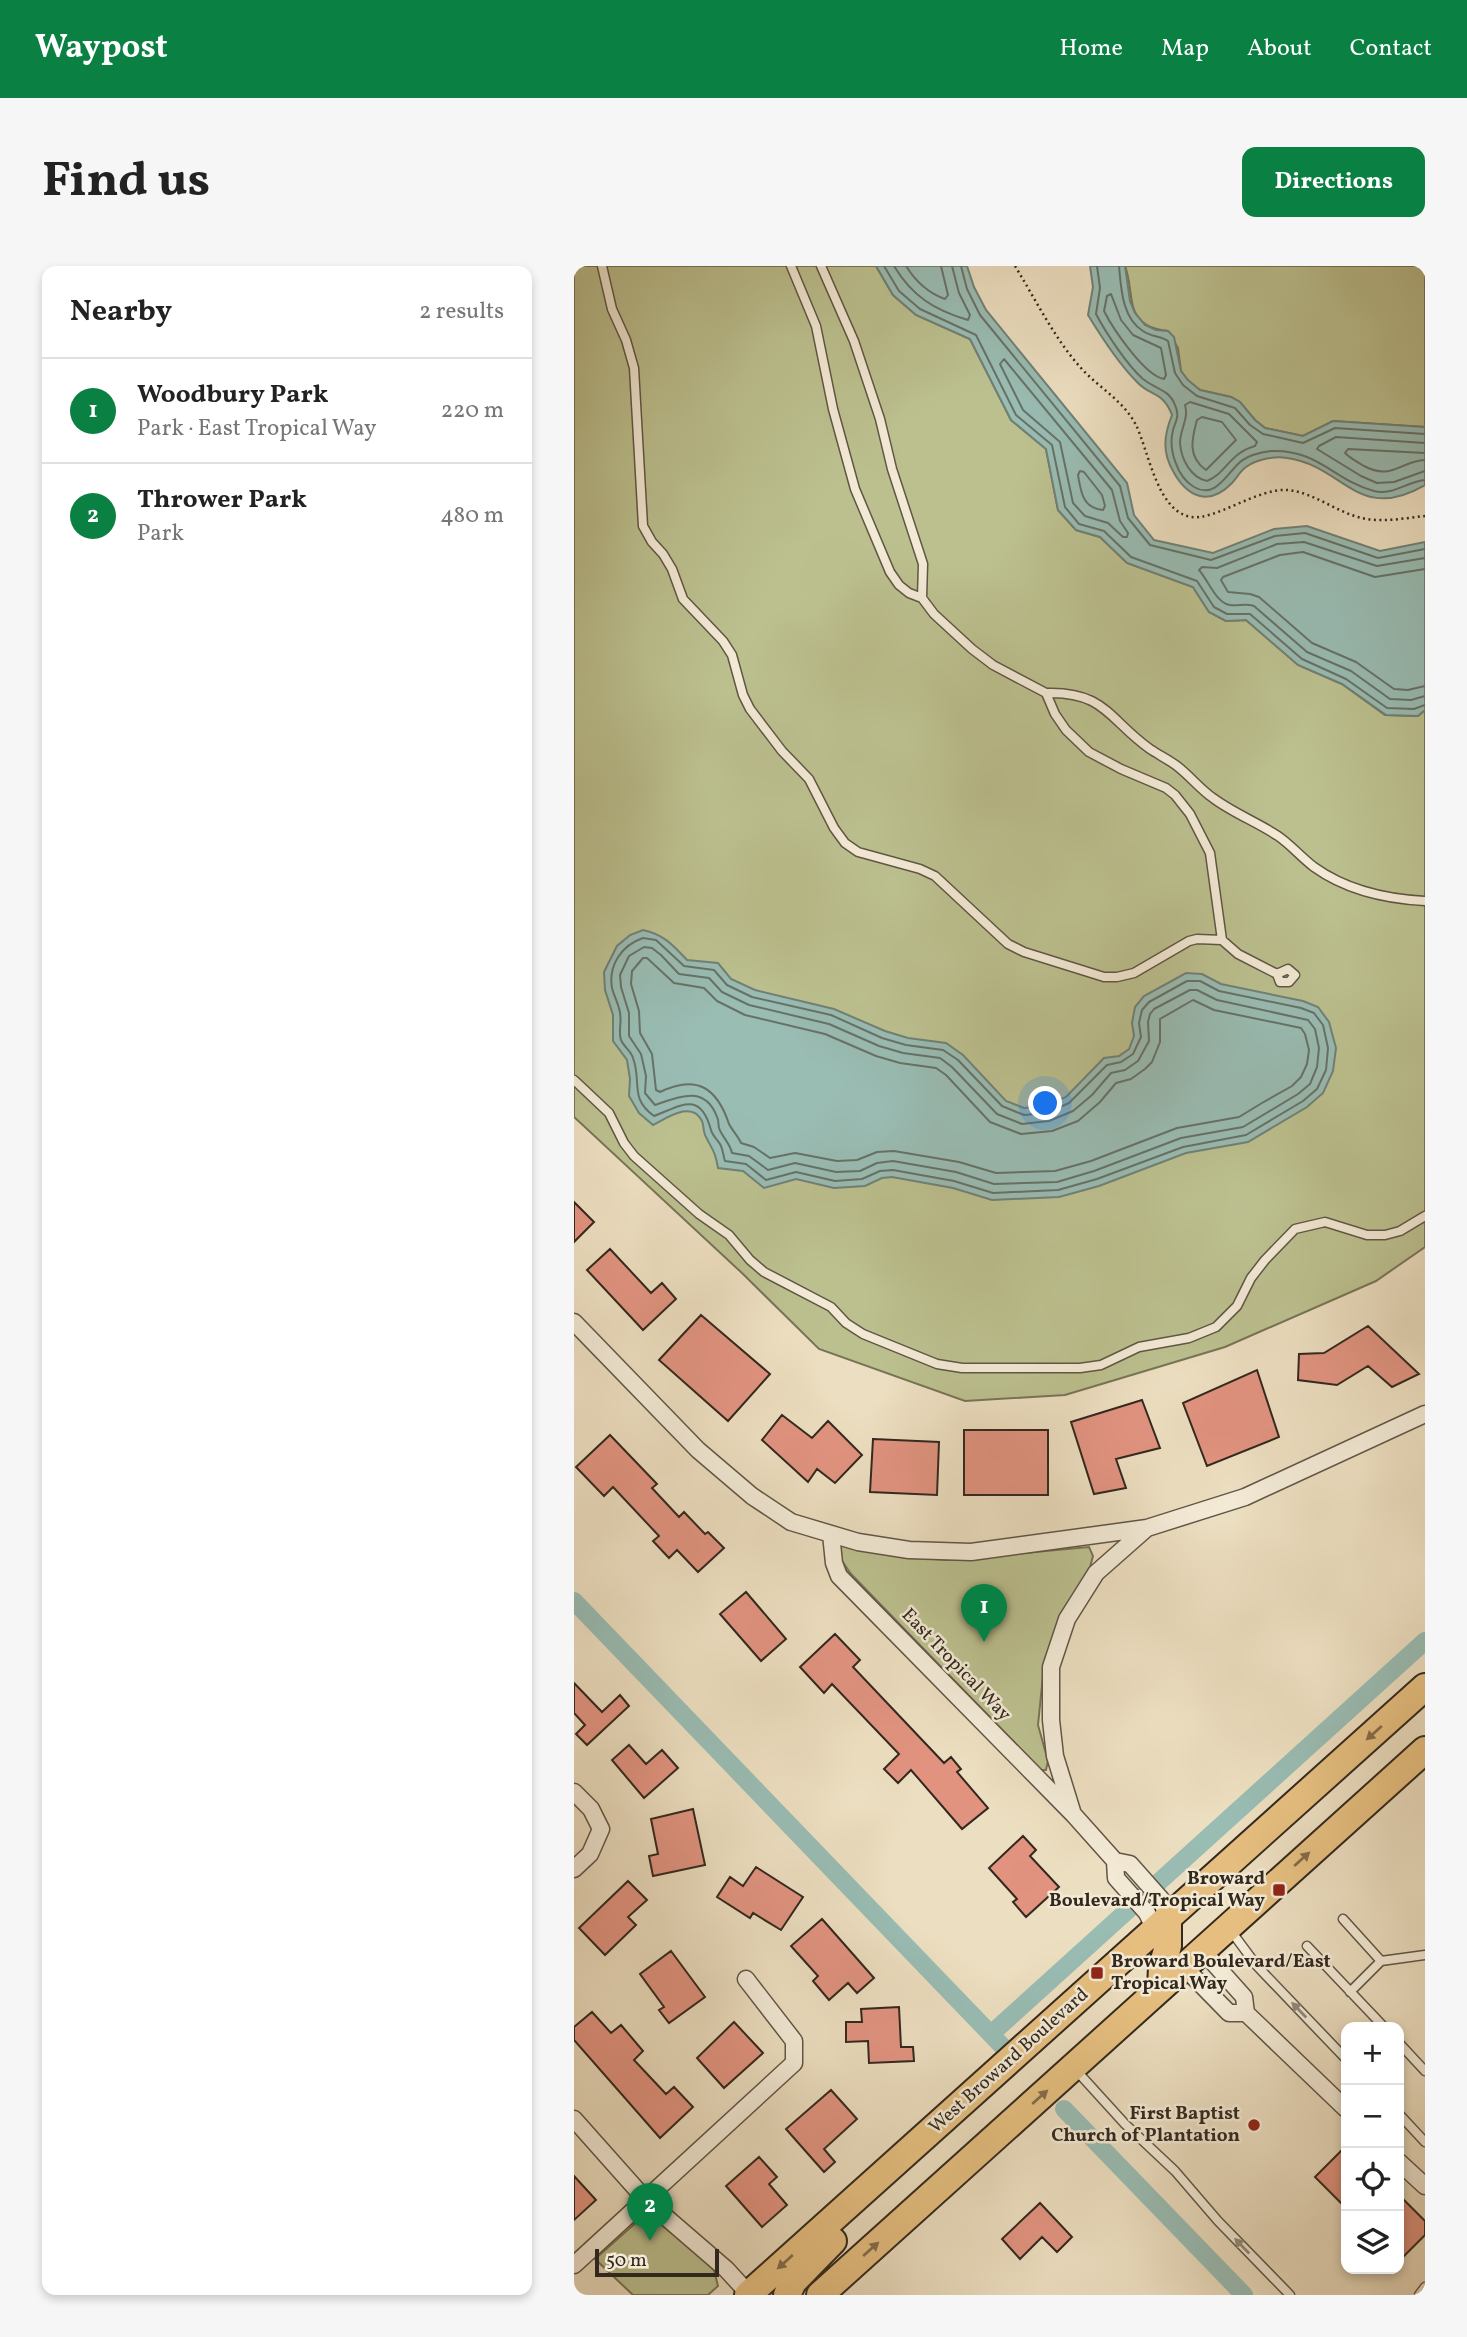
<!DOCTYPE html>
<html lang="en">
<head>
<meta charset="utf-8">
<style>
	:root { --surface:#fff; --page:#f6f6f6; --text:#222; --muted:#767676; --line:#e0e0e0; --accent:#0b8043 }
	body { margin:0; font-family:Vollkorn,serif; background:var(--page); color:var(--text) }
	.controls { position:absolute; right:21px; bottom:21px; display:grid; overflow:hidden; border-radius:14px; box-shadow:0 4px 10px #0003 }
	.controls button { width:63px; height:63px; display:grid; place-items:center; padding:0; border:0; border-bottom:2px solid var(--line); background:var(--surface); color:var(--text); font:35px sans-serif }
	.scale { position:absolute; left:21px; bottom:18px; width:124px; box-sizing:border-box; padding-left:7px; border:4px solid #32281e; border-top:0; font-size:19px; line-height:24px; white-space:nowrap; color:#32281e; -webkit-text-stroke:5px #f3ead6; paint-order:stroke }
	.you { position:absolute; left:472px; top:838px; width:24px; height:24px; margin:-18px; border:5px solid #fff; border-radius:50%; background:#1a73e8; box-shadow:0 0 0 10px #1a73e833 }
	.badge { display:grid; place-items:center; width:46px; height:46px; border-radius:50%; background:var(--accent); color:#fff; font-size:23px; font-weight:700 }
	.pin { position:absolute; translate:-50% -58px; filter:drop-shadow(0 2px 4px #0008) }
	.pin::after { content:''; position:absolute; top:37px; width:24px; height:21px; background:inherit; clip-path:polygon(0 0,100% 0,50% 100%) }
	.list { margin:0; padding:0; list-style:none }
	h2 { display:flex; justify-content:space-between; align-items:center; height:91px; margin:0; padding:0 28px; font-size:30px }
	h2 small { font-size:23px; font-weight:400; color:var(--muted) }
	.list li { display:grid; grid-template-columns:46px 1fr auto; gap:21px; align-items:center; box-sizing:border-box; height:105px; padding:0 28px; border-top:2px solid var(--line) }
	.list b { display:block; font-size:26px; white-space:nowrap }
	.list p { margin:0; font-size:23px; white-space:nowrap; color:var(--muted) }
	.list em { font-size:23px; font-style:normal; color:var(--muted) }
	.icon { flex:none; width:38px; height:38px; fill:none; stroke:currentColor; stroke-width:2; stroke-linecap:round; stroke-linejoin:round }
	.map { position:relative; flex:none; width:851px; height:2029px; overflow:hidden; border-radius:14px }
	header { display:flex; align-items:center; gap:42px; box-sizing:border-box; height:98px; padding:0 35px; background:var(--accent); color:#fff }
	header strong { font-size:33px }
	nav { display:flex; gap:38px; margin-inline-start:auto; font-size:24px }
	.intro { display:flex; align-items:center; justify-content:space-between; box-sizing:border-box; height:168px; padding:0 42px }
	h1 { margin:0; font-size:49px }
	.button { padding:18px 32px; border-radius:14px; background:var(--accent); color:#fff; font-size:24px; font-weight:700 }
	main { display:flex; gap:42px; padding:0 42px }
	aside { flex:1; background:var(--surface); border-radius:14px; box-shadow:0 4px 10px #0003 }
	.map>svg:first-child { display:block }
	.green { fill:#bcc08f; stroke:#777456; stroke-width:2 }
	.water { fill:#99bcb3; stroke:#708177; stroke-width:2 }
	.lines { fill:none; stroke-linecap:round; stroke-linejoin:round }
	.shore { stroke:#667268; stroke-width:2 }
	.canal { stroke:#99bcb3; stroke-width:18 }
	.building { fill:#e19380; stroke:#32281e; stroke-width:2 }
	.service-casing { stroke:#605646; stroke-width:11 }
	.minor-casing { stroke:#605646; stroke-width:19 }
	.primary-casing { stroke:#32281e; stroke-width:30 }
	.path { stroke:#32281e; stroke-width:2.5; stroke-dasharray:2 3.5; stroke-linecap:butt }
	.service { stroke:#f3ead6; stroke-width:8 }
	.minor { stroke:#f3ead6; stroke-width:16 }
	.primary { stroke:#e6bf80; stroke-width:26 }
	.oneway { fill:#836c4a }
	.oneway2 { fill:#92897a }
	.poi-dot { fill:#8f2418; stroke:#f3ead6; stroke-width:2.5 }
	.labels { text-anchor:middle; dominant-baseline:central; stroke-width:5; stroke-linejoin:round; paint-order:stroke }
	.street-label { font-size:19px; fill:#32281e; stroke:#f3ead6 }
	.poi-label { font-size:19px; font-weight:bold; fill:#32281e; stroke:#f3ead6; text-anchor:end }
</style>
</head>
<body>
<header>
<strong>Waypost</strong>
<nav><a>Home</a><a>Map</a><a>About</a><a>Contact</a></nav>
</header>
<div class="intro"><h1>Find us</h1><a class="button">Directions</a></div>
<main>
<aside>
<h2>Nearby<small>2 results</small></h2>
<ul class="list">
<li><span class="badge">1</span><div><b>Woodbury Park</b><p>Park · East Tropical Way</p></div><em>220 m</em></li>
<li><span class="badge">2</span><div><b>Thrower Park</b><p>Park</p></div><em>480 m</em></li>
</ul>
</aside>
<div class="map">
<svg width="851" height="2029" viewBox="0 0 851 2029">
	<rect width="100%" height="100%" fill="#ecdec0"/>
	<filter id="stains"><feTurbulence type="fractalNoise" baseFrequency=".00286" numOctaves="4"/><feColorMatrix values="0 0 0 0 .2 0 0 0 0 .09 0 0 0 0 .02 0 0 0 .5 -.17"/></filter>
	<radialGradient id="worn" r=".72"><stop offset=".6" stop-color="#630" stop-opacity="0"/><stop offset="1" stop-color="#630" stop-opacity=".3"/></radialGradient>
	<path class="green" d="M0 0H302L319 29 342 49 396 73 437 154 472 183 484 244 502 264 526 271 553 297 619 321 635 346 652 355 672 354 724 399 768 418 811 449 844 450 851 444V981L802 1015 651 1081 491 1129 391 1135 245 1083 169 1008 0 851Z
		M551 0H851V161L759 155 729 170 691 162 681 154 666 136 657 131 626 124 614 115 607 105 604 82 594 65C548 60 562 30 551 0Z
		M265 1279 324 1290 373 1294 515 1281 519 1290 516 1301 486 1352 470 1400 464 1459 474 1495 472 1504H467L277 1308 268 1295Z
		M80 1952 90 1956 140 2004 144 2020 134 2029H59L21 1993 66 1953Z"/>
	<path class="water" d="M302 0H393L400 21 412 44 553 217 560 249 580 274 639 287 700 263 733 260 806 285 851 276V444L844 450 812 449 768 418 724 399 672 354 652 355 635 346 619 321 553 297 526 271 502 264 484 244 472 183 437 154 396 73 342 49 319 29Z
		M516 0H551L556 35 561 47 571 59 582 64 594 65 600 71 607 105 614 114 626 124 657 131 666 136 681 154 691 162 729 170 759 155 851 161V219C783 258 771 200 713 192 700 190 683 193 672 201 666 205 663 212 658 217 635 241 613 231 599 205 588 186 590 169 598 149 589 125 577 131 563 116 544 97 528 72 514 49L519 21Z
		M69 664C89 668 99 679 113 694L144 697 157 713 181 724 260 743 311 765 334 772 372 777 389 789 432 835 450 842 471 840 492 831 530 792 545 790 555 783 560 770 558 757 561 741 570 730 612 707 628 708 647 718 729 735 744 741 755 756 762 782 759 805 749 827 733 841 674 876 612 887 525 920 485 931 418 934 379 922 318 911 308 912 291 920 260 922 222 913 190 922 169 905 144 902C141 885 139 885 132 871 129 866 130 860 128 855 118 834 93 852 79 859L65 847 55 830 56 813 53 794 39 775V749L31 724 30 706 43 680 56 669Z"/>
	<g class="lines">
		<path class="shore" d="M310 0 325 25 346 43 402 69 442 149 478 179 491 241 505 258 530 265 557 291 623 315 640 341 653 348H676L728 393 772 413 813 442 840 443 851 439
			M320 0C338 30 360 44 394 54L396 49 385 27 378 0
			M332 0C342 16 354 27 371 33L374 29 367 0
			M387 0 393 23 406 49 546 220 554 252 576 279 637 294 701 270 731 267 804 292 851 283
			M523 0 526 22 522 48C532 67 553 99 569 113 581 123 595 123 601 139 606 150 602 154 599 164 594 183 603 211 620 221 640 233 652 210 663 199 671 190 686 186 697 185 744 183 761 215 800 225 819 230 834 215 851 214
			M545 0C547 22 548 52 569 65 577 71 587 70 594 75L601 107 609 119 623 130 661 142 676 159 689 168 729 177 761 162 851 168
			M537 28 547 54 559 69 587 82 592 109 590 113C571 110 539 63 530 45L533 30Z
			M430 93 538 224 546 255 554 267 553 271H549L534 257 511 250 499 237 486 176 449 144 426 98Z
			M616 136 655 148 683 176 681 180C654 188 653 207 633 215 617 212 607 193 606 177 606 163 615 153 611 139Z
			M628 151 648 156 662 174 632 204C613 191 618 172 623 154Z
			M851 177 762 171 745 180 743 183 787 210 803 217 820 216 851 205
			M851 187 774 183 771 187C776 192 783 196 790 200 818 215 826 195 851 194
			M506 205 510 206 528 229 531 240 529 244C509 242 507 227 504 209Z
			M851 292 803 300 730 276 703 278 643 302 628 301 625 304C634 314 642 337 656 339 665 340 672 337 680 340L733 386 777 405 816 433 837 434 851 430
			M851 303 801 311 729 286 706 289 649 311 647 314 654 326 676 328 685 331 738 377 782 396 820 423 834 424 851 420
			M69 672 82 674 110 700 140 704 153 719 178 731 257 749 308 772 332 779 369 784 384 794 428 840 450 849 473 847 495 837 533 799 547 796 559 788 567 771 565 757 568 744 575 736 613 715H626L645 725 727 742 740 747 749 759 754 782 752 804 743 823 729 835 672 869 609 881 523 913 484 924 419 927 380 915 319 904 306 905 288 913 261 915 222 906 192 914 172 898 151 895C149 889 149 883 146 878 143 873 138 869 137 864 126 824 107 840 80 850 55 832 68 816 59 792 57 785 50 781 47 774 44 766 48 756 46 747 45 739 40 730 38 722 34 699 48 679 69 672Z
			M70 681 78 682 87 689 105 708 135 712 148 726 175 739 255 758 305 780 329 787 366 792 378 801 423 848 448 858 475 855 499 845 518 829 537 807 551 804 564 795 575 775 574 756 576 748 580 743 616 724H623L643 734 734 754 741 763 745 782 743 801 736 818 724 828 669 861 607 872 520 905 483 916 420 918 382 906 319 895 303 897 286 905 262 906 221 897 194 904 175 890 158 887C156 877 148 871 145 862 144 858 145 854 143 851 131 818 104 831 81 839L71 827 72 810 67 788 55 770V747L47 721 46 709 55 690Z
			M69 692H73L100 717 130 722 143 735 171 749 251 768 302 790 326 797 362 802 372 809 416 856 447 868 478 865 504 855 526 836 542 817 557 813 571 803 578 796 586 776V753L619 734 640 744 727 762 731 768 735 784 733 798 727 811 718 820 688 837 665 851 603 862 517 895 481 905 422 907 385 896 320 885 303 886 283 894 263 895 221 887 196 892 180 881 167 877C164 870 158 864 155 858 143 822 123 808 86 826L82 824 78 788 66 767 65 745 57 718 58 705Z"/>
		<path class="canal" d="M0 1335 431 1783
			M417 1768 851 1375
			M490 1843 670 2029"/>
	</g>
	<path class="building" d="M0 936 20 956 0 976Z
		M36 983 77 1027 88 1017 102 1033 69 1064 13 1004Z
		M127 1049 196 1108 154 1155 85 1094Z
		M794 1060 845 1108 818 1121 794 1100 763 1119 724 1114 725 1088 750 1087Z
		M683 1104 705 1171 633 1200 609 1137Z
		M568 1134 586 1182 542 1193 552 1222 520 1228 497 1156Z
		M208 1149 238 1172 254 1155 288 1189 261 1217 243 1203 234 1216 188 1174Z
		M390 1164H474V1229H390Z
		M36 1169 83 1218 78 1222 105 1251 110 1246 131 1268 134 1266 150 1282 124 1306 103 1284 95 1292 79 1275 85 1270 39 1221 30 1230 2 1201Z
		M299 1173 365 1176 363 1229 296 1226Z
		M172 1326 212 1373 187 1395 146 1348Z
		M261 1368 286 1394 279 1401 370 1497 377 1491 387 1503 383 1506 414 1542 388 1563 337 1504 324 1517 310 1503 325 1488 258 1418 250 1427 226 1401Z
		M0 1417 28 1446 46 1429 55 1440 13 1479 2 1468 11 1459 0 1447Z
		M55 1479 72 1498 88 1484 104 1502 70 1532 38 1494Z
		M119 1543 131 1599 79 1610 75 1590 84 1588 77 1553Z
		M449 1570 462 1584 456 1590 485 1621 452 1651 439 1636 443 1633 415 1602Z
		M182 1601 229 1631 207 1664 179 1647 176 1652 143 1631 156 1611 169 1620Z
		M54 1615 73 1634 54 1651 62 1659 31 1689 5 1662Z
		M248 1653 300 1712 283 1727 274 1717 255 1734 239 1715 244 1710 217 1680Z
		M97 1685 131 1731 95 1757 85 1744 90 1741 66 1708Z
		M325 1741 327 1781H339L340 1795 295 1797 294 1775 272 1776V1756H288L287 1743Z
		M18 1746 37 1767 47 1759 69 1785 60 1794 92 1828 100 1821 119 1841 86 1872 0 1774V1761Z
		M160 1756 189 1787 150 1822 123 1792Z
		M257 1824 283 1853 250 1883 261 1896 250 1906 212 1863Z
		M772 1880V1942L741 1911Z
		M185 1891 203 1911 195 1918 213 1939 188 1961 152 1920Z
		M0 1910 22 1934 0 1954Z
		M825 1929 851 1955V1969L825 1995Z
		M466 1937 498 1971 483 1986 468 1971 446 1993 428 1973Z"/>
	<g class="lines">
		<g class="service-casing">
			<path id="service" d="M28 0 38 43 52 74 60 102 69 260 78 276 89 288 98 303 109 333 149 375 158 389 169 429 176 443 208 485 235 513 260 562 271 577 284 586 346 603 361 610 434 678 450 686 530 711H543L560 707 615 675 623 673 648 674 664 688 703 708 706 716H715L721 709 714 703 703 708
				M217 0 242 60 259 143 281 223 316 306 325 319 335 327 348 332 360 348 398 383 419 399 472 427 481 448 492 464 515 486 547 503 592 522 601 529 616 548 636 587 648 674
				M247 0 280 75 306 153 318 203 349 298 348 332
				M472 427C531 425 535 454 576 483 585 489 595 494 603 500 616 510 626 523 639 532 659 547 683 556 704 570 717 579 727 591 740 601 772 624 812 633 851 635
				M0 814 35 847 50 877 60 890 125 948 155 969 176 994 190 1006 257 1041 272 1057 289 1068 363 1098 388 1102H506L527 1099 565 1081 615 1072 642 1061 663 1040 677 1012 691 994 721 963 751 956 793 969H811L826 965 851 950
				M769 1653 807 1695 776 1726
				M657 1665 683 1700 772 1793
				M733 1680 810 1761
				M807 1695 851 1689
				M825 1777 851 1805
				M501 1803 551 1858 601 1905 644 1955 716 2029
				M825 1848 851 1876
				M845 2029 851 2021"/>
		</g>
		<g class="minor-casing">
			<path id="minor" d="M0 1056 124 1184 178 1230 217 1256 284 1276 335 1284 397 1286 573 1262 671 1231 851 1148
				M257 1268 260 1297 265 1310 499 1548 541 1595 556 1598 587 1633 594 1653
				M0 1526 17 1543 27 1563 16 1588 0 1603
				M498 1545 481 1490 477 1454V1401L493 1353 522 1307 573 1262
				M541 1595 542 1612 573 1647 581 1664
				M628 1684 670 1731 672 1747 772 1843
				M610 1701 655 1747H672
				M0 1853 72 1934 152 2003 175 2028
				M825 1896 851 1920
				M0 1999 220 1797V1775L172 1713"/>
		</g>
		<g class="primary-casing">
			<path id="primary" d="M587 1722 588 1701 594 1680V1653
				M174 2029 851 1421
				M213 2029 219 2016 259 1975
				M246 2029 851 1484"/>
		</g>
		<path class="path" d="M441 0C462 34 480 72 507 102 525 122 549 134 562 159 575 186 583 245 617 251 640 255 684 222 713 224 741 226 765 249 793 253 812 256 832 252 851 250"/>
		<use href="#service" class="service"/>
		<use href="#minor" class="minor"/>
		<use href="#primary" class="primary"/>
	</g>
	<defs><path id="oneway-solid" d="M-6-.8H1V-3.2L6.5 0L1 3.2V.8H-6Z" transform="scale(1.75)"/></defs>
	<g class="oneway">
		<use href="#oneway-solid" transform="translate(800 1467) rotate(138)"/>
		<use href="#oneway-solid" transform="translate(728 1593) rotate(-42)"/>
		<use href="#oneway-solid" transform="translate(466 1831) rotate(-42)"/>
		<use href="#oneway-solid" transform="translate(297 1983) rotate(-42)"/>
		<use href="#oneway-solid" transform="translate(211 1996) rotate(138)"/>
	</g>
	<g class="oneway2">
		<use href="#oneway-solid" transform="translate(725 1744) rotate(-134)"/>
		<use href="#oneway-solid" transform="translate(668 1980) rotate(-134)"/>
	</g>
	<g class="poi-dot">
		<rect x="698" y="1617" width="14" height="14" rx="3.5"/>
		<rect x="516" y="1700" width="14" height="14" rx="3.5"/>
		<circle cx="680" cy="1859" r="7"/>
	</g>
	<g class="labels">
		<g class="street-label">
			<text transform="translate(382 1399) rotate(46)">East Tropical Way</text>
			<text transform="translate(435 1795) rotate(-42)">West Broward Boulevard</text>
		</g>
		<g class="poi-label">
			<text x="691" y="1613">Broward<tspan x="691" dy="22">Boulevard/Tropical Way</tspan></text>
			<text x="537" y="1696" text-anchor="start">Broward Boulevard/East<tspan x="537" dy="22">Tropical Way</tspan></text>
			<text x="666" y="1848">First Baptist<tspan x="666" dy="22">Church of Plantation</tspan></text>
		</g>
	</g>
	<rect width="100%" height="100%" filter="url(#stains)"/>
	<rect width="100%" height="100%" fill="url(#worn)"/>
</svg>
<div class="controls">
<button>+</button>
<button>−</button>
<button><svg class="icon" aria-label="locate" viewBox="0 0 24 24"><circle cx="12" cy="12" r="6"/><path d="M12 2v4M12 18v4M2 12h4M18 12h4"/></svg></button>
<button><svg class="icon" aria-label="layers" viewBox="0 0 24 24"><path d="M12 4l9 5-9 5-9-5zM3 14l9 5 9-5"/></svg></button>
</div>
<div class="scale">50 m</div>
<div class="you"></div>
<div class="pin badge" style="left:410px;top:1376px">1</div>
<div class="pin badge" style="left:76px;top:1975px">2</div>
</div>
</main>
</body>
</html>
